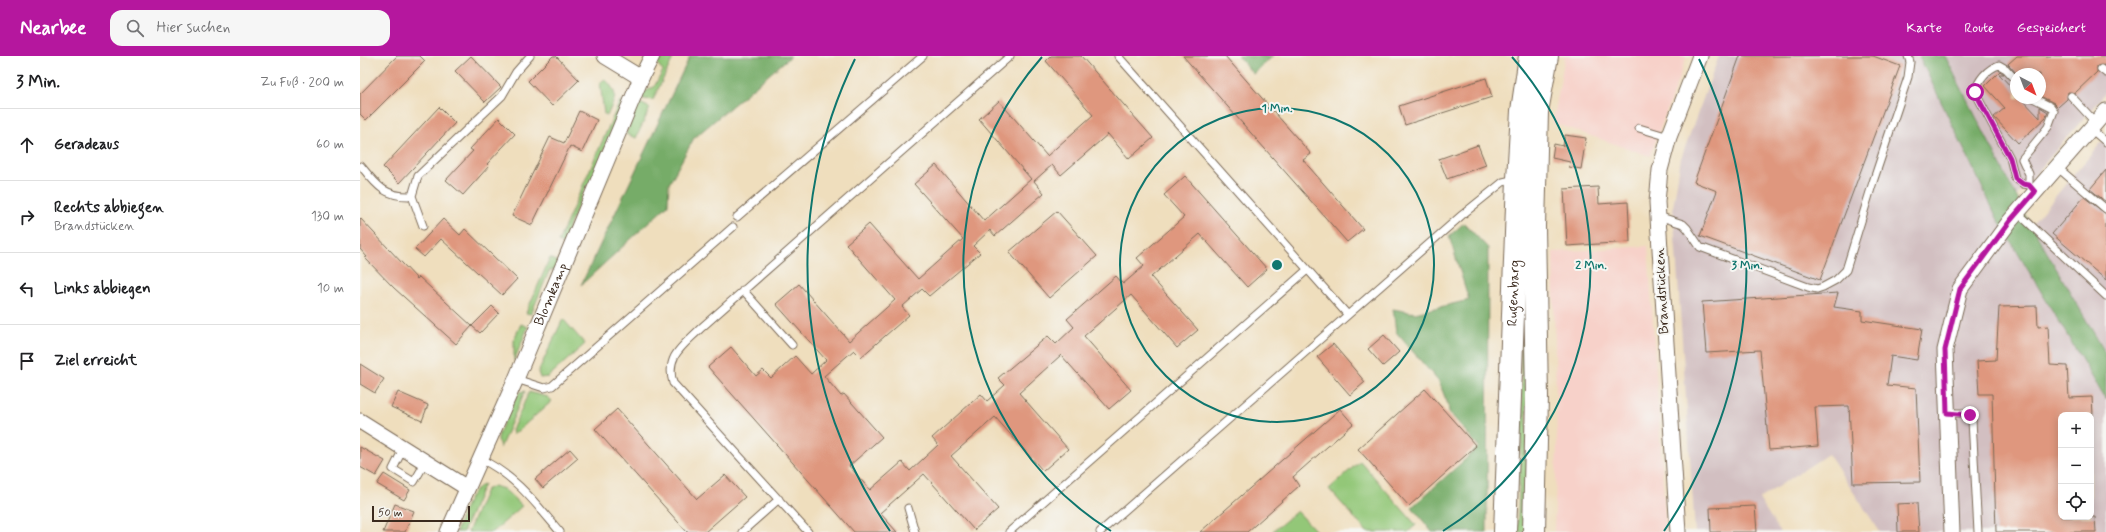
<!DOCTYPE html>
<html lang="de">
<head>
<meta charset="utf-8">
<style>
	:root { --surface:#fff; --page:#f6f6f6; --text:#202124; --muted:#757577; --line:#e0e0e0; --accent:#b5179e }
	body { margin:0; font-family:Mynerve,sans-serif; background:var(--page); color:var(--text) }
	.controls { position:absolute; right:12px; bottom:12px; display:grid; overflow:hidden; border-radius:8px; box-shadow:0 2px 10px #0003 }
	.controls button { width:36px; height:36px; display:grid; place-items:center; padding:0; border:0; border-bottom:1px solid var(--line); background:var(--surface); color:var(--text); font:20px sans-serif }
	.compass { position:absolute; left:1650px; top:12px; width:36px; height:36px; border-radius:50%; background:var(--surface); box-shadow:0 2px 10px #0003; rotate:138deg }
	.scale { position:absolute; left:12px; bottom:10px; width:98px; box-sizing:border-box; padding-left:4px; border:2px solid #3b2a1e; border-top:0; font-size:11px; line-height:14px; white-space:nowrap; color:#3b2a1e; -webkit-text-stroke:3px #f6f6f2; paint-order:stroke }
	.stop { position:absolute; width:12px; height:12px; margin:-9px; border:3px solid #b5179e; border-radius:50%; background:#fff }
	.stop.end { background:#b5179e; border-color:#fff; box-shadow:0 1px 4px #0008 }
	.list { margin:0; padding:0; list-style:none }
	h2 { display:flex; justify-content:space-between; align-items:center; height:52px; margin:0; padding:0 16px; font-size:17px }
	h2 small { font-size:13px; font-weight:400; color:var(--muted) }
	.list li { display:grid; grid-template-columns:26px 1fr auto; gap:12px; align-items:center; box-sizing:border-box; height:72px; padding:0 16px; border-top:1px solid var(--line) }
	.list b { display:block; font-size:15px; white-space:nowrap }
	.list p { margin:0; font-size:13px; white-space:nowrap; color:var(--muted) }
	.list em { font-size:13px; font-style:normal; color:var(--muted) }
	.icon { flex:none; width:22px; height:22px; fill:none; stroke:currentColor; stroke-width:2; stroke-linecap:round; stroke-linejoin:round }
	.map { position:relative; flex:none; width:1746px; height:476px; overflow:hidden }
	header { display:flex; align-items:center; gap:24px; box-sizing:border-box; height:56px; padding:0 20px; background:var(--accent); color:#fff }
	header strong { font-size:19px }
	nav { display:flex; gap:22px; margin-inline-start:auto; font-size:14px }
	.search { width:280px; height:36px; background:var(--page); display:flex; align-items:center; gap:10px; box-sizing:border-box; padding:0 14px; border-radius:12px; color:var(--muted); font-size:15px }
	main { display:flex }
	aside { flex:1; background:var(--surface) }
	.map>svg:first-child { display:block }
	.built { fill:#f7d1c9 }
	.industrial { fill:#d2bfc1; fill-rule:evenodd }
	.green { fill:#93c778; stroke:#67784b }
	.forest { fill:#76ac68; stroke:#586b43 }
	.building { fill:#df977e }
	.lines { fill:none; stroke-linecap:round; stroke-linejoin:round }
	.service-casing { stroke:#7a6956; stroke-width:9 }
	.minor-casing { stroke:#7a6956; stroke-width:17 }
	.primary-casing { stroke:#7a6956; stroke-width:24 }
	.service { stroke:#fff; stroke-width:7 }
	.minor { stroke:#fff; stroke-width:15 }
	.primary { stroke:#fff; stroke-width:22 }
	.route { stroke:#b5179e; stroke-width:5 }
	.ring { fill:none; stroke:#0f766e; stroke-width:2 }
	.labels { text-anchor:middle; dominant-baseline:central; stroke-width:4; stroke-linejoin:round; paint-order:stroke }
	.street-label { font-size:14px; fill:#3b2a1e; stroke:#f6f6f2 }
	.centre { fill:#0f766e; stroke:#f6f6f2; stroke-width:2 }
	.ring-label { font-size:12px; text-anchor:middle; font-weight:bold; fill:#0f766e; stroke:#f6f6f2; stroke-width:4; stroke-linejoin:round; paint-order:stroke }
</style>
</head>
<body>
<header>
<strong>Nearbee</strong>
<div class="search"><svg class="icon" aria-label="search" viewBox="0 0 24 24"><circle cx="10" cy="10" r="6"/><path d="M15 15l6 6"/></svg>Hier suchen</div>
<nav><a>Karte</a><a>Route</a><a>Gespeichert</a></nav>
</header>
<main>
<aside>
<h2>3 Min.<small>Zu Fuß · 200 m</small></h2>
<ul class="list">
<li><svg class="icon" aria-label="ahead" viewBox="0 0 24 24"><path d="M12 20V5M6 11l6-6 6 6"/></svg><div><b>Geradeaus</b></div><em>60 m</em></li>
<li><svg class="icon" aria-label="right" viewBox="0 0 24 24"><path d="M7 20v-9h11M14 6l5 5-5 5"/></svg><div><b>Rechts abbiegen</b><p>Brandstücken</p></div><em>130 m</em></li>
<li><svg class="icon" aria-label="left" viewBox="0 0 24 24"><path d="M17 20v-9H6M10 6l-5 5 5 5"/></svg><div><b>Links abbiegen</b></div><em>10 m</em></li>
<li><svg class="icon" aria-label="arrive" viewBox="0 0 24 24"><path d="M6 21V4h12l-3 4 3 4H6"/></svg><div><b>Ziel erreicht</b></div></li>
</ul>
</aside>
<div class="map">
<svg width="1746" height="476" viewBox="0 0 1746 476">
	<rect width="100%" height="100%" fill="#f6f6f2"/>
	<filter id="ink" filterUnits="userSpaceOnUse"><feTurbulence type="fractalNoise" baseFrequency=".025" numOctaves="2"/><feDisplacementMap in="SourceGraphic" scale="8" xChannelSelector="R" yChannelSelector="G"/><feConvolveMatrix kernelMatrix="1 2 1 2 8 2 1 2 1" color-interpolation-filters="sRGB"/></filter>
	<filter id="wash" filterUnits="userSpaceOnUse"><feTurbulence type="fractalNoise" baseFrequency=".012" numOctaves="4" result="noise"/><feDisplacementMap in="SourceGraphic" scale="16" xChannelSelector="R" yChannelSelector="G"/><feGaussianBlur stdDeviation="0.9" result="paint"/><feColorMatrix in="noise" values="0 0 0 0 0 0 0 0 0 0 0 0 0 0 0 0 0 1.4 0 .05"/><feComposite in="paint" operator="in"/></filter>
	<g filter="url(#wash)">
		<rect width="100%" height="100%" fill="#efdebd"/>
		<path class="built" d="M1205 0H1327L1290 100 1193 67Z
			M1288 190 1306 476H1194L1197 391 1193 196Z"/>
		<path class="industrial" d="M1359 0H1559L1638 164 1746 344V476H1520L1468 398 1399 443 1420 476H1335L1313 151 1321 102ZM1701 359H1731V461H1701Z
			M1585 0H1746V36L1656 141ZM1656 18H1680V42H1656Z
			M1746 81V298L1671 169Z"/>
		<path class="green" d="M310 0H314L293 44 283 43 282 37 294 31 303 15 296 6 298 1Z
			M245 23C260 39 255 42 247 60L244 58 240 27Z
			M260 45 262 46 260 54 231 128 226 131 208 173 210 180 206 190 198 186Z
			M278 46 290 52 276 82 266 78Z
			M1165 150 1168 476H1157L1162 371 1160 247Z
			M190 202 199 206 196 213 189 215 171 258 166 257Z
			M203 263 225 288 188 321 180 322 178 316Z
			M161 268 168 271 154 305V283Z
			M165 335 140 392 138 383 139 377 156 340 160 336Z
			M169 336 188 341 192 345 153 379 152 374Z
			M1000 405 1056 469 1048 476H1007L969 433Z
			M124 428 103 476H96C102 462 108 434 124 428Z
			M134 430 144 433 162 450 133 476H108L126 434Z
			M937 455 957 476H912Z"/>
		<path class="forest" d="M330 0H431L334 82 309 128 308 149 221 229Z
			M878 0H913L893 18Z
			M1559 0H1585L1671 169 1746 298V344L1638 164Z
			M1104 167 1128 192 1127 476H1072L1052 451 1119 391 1089 356 1088 349 1079 326 1036 276 1033 253 1055 257 1109 244 1089 180Z"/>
		<g id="blocks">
			<path class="building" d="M37 0H60L65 5 6 64 0 58V38Z
				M111 0 141 31 125 46 95 15Z
				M193 0H196L219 24 192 50 168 25Z
				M691 0H721L793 82 769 103 748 78 701 119 692 109 674 125 684 137 635 180 630 174 613 190 620 197 569 240 562 233 542 251 549 259 501 301 494 294 464 320 481 340 484 338 522 381 489 410 510 434 542 406 550 415 578 389 572 382 621 338 627 345 645 329 638 322 688 280 696 288 714 271 707 263 756 220 763 228 784 210 777 202 824 161 804 139 825 120 907 213 887 231 840 178 791 221 838 274 817 292 771 239 724 280 771 334 749 353 701 299 659 337 708 393 683 415 635 361 591 400 638 453 614 474 564 418 520 457 537 476H494L348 311 371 291 396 320 403 314 411 322 435 300 451 318 466 304 416 248 439 228 489 285 535 244 486 188 509 168 558 223 603 183 554 128 576 109 624 165 671 123 619 63 639 45 687 100 733 59 686 5Z
				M823 0H865L951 98 943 104 1003 173 987 186Z
				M1380 0H1513L1540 10 1460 224 1340 180 1357 135 1334 126Z
				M1657 0H1746V9L1737 10V16L1715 37 1708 36 1707 43 1698 51 1694 47 1680 40V18H1657L1648 8Z
				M1640 15 1644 18H1639L1656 36V42H1661L1680 62V51L1688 56 1686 61 1658 87 1634 61 1645 52 1625 30Z
				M1126 22 1132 41 1045 69 1039 50Z
				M79 51 95 67 39 127 23 111Z
				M219 55 237 64 222 96 210 90 172 169 152 160 190 81 204 87Z
				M139 62 155 78 127 108 129 110 103 139 86 124 113 95 110 93Z
				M1205 79 1226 82 1221 113 1209 111 1210 106 1192 102 1194 88 1203 90Z
				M1118 89 1126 109 1087 123 1079 103Z
				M1746 114V146L1730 133Z
				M1238 131 1239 148 1268 146 1270 186 1207 190 1204 133Z
				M1724 141 1746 158V224L1692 178Z
				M697 155 737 200 689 242 649 196Z
				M0 162 57 223 59 221 112 270 96 288 34 232 5 202 7 201 0 193Z
				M83 163 100 179 105 173 157 223 142 239 81 183 64 201 55 193Z
				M1478 237 1474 251 1502 255V264L1562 273 1557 304 1531 300 1527 329 1556 332 1560 426 1493 427 1489 350 1455 351 1458 390 1409 394 1400 294 1346 297 1342 246Z
				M132 250 139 257 120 277 112 270Z
				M1677 250 1678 271 1688 270 1690 309 1707 310 1709 342 1732 341 1733 359H1701V461H1735L1736 476H1636L1632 338H1619L1617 305 1636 304 1639 251Z
				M1024 279 1039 296 1023 310 1008 293Z
				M973 288 1005 326 990 339 957 301Z
				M0 308 24 323 15 337 0 328Z
				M1065 333 1116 390 1049 450 998 393Z
				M38 336 68 349 62 365 31 351Z
				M257 353 337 443 365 419 385 441 345 476H327L235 373Z
				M980 353 993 368 933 421 939 430 887 476H840Z
				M0 391 25 405 16 420 0 411Z
				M210 393 218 402 183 432 175 423Z
				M24 418 50 434 44 444 17 428Z
				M1557 447 1559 476H1538L1537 448Z
				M35 448 54 455 45 476H23Z
				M1395 450 1397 476H1351L1350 452Z"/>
		</g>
	</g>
	<g filter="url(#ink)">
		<use href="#blocks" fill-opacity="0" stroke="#7a6956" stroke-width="1"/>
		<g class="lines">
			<g class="service-casing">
				<path id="service" d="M758 0 987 258
					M1741 13 1746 17
					M1656 24 1646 13 1639 9C1627 13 1618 24 1615 36L1650 102 1655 122 1663 128 1669 129 1675 136
					M1711 40 1736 67
					M1279 72 1309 81
					M1731 73 1746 86
					M1 110C17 130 25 141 52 140L58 120 142 40 156 16 170 0
					M1697 111 1746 153
					M1669 129V118L1662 103 1688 71 1694 55 1691 51 1673 42
					M52 140 63 170
					M1658 157 1746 240
					M1298 160 1323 168 1327 172 1340 191 1448 231 1457 233 1463 231 1476 224 1486 214 1513 126 1548 21 1550 6 1548 0
					M377 161 563 0
					M383 234 432 289
					M156 323 184 332 192 330 373 171
					M1587 357H1608L1612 364 1618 476
					M43 393 33 413 54 426 65 407
					M120 403C154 418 177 449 200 476
					M548 452 555 476
					M382 476 419 443
					M448 476 313 327C305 300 323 290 341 272L650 0
					M649 476 947 214
					M740 476 1102 159 1143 126 1156 123"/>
			</g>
			<g class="minor-casing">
				<g id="minor">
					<path d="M245 0 281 22"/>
					<path d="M0 365 107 432"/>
					<path id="s1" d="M88 476 156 323 281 22 292 0"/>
					<path d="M1318 476 1297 146 1300 114 1309 81 1340 0"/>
					<path d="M1592 476 1585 294 1600 233 1650 165 1746 55"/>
				</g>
			</g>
			<g class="primary-casing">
				<g id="primary">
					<path id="s2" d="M1145 476 1158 123 1162 55 1170 0"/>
					<path d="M1174 476 1177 340 1174 170 1177 56 1187 0"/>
				</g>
			</g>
			<use href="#service" class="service"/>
			<use href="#minor" class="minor"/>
			<use href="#primary" class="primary"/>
		</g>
	</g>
	<g class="lines" filter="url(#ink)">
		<path class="route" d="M1610 359 1587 357 1585 294 1600 233 1650 165 1675 136 1669 129 1663 128 1655 122 1650 102 1615 36"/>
	</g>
	<g class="ring">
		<circle cx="917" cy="209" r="157"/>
		<path d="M751 475A314 314 0 0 1 682 1M1152 1A314 314 0 0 1 1083 475"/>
		<path d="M530 475A470 470 0 0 1 495 3M1339 3A470 470 0 0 1 1304 475"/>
	</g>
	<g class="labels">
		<g class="street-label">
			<text transform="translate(1302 235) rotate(-93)">Brandstücken</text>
			<text stroke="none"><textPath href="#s1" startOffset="259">Blomkamp</textPath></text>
			<text stroke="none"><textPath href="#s2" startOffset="239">Rugenbarg</textPath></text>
		</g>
	</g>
	<circle cx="917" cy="209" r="6" class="centre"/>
	<g class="ring-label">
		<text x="917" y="56">1 Min.</text>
		<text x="1231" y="213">2 Min.</text>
		<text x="1387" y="213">3 Min.</text>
	</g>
</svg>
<div class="controls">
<button>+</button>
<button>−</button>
<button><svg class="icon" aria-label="locate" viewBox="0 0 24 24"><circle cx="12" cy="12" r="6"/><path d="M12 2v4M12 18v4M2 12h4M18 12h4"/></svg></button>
</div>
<svg class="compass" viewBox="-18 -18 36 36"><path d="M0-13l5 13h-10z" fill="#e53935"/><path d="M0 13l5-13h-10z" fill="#757577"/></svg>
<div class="scale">50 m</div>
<div class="stop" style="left:1615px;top:36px"></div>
<div class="stop end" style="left:1610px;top:359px"></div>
</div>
</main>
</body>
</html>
